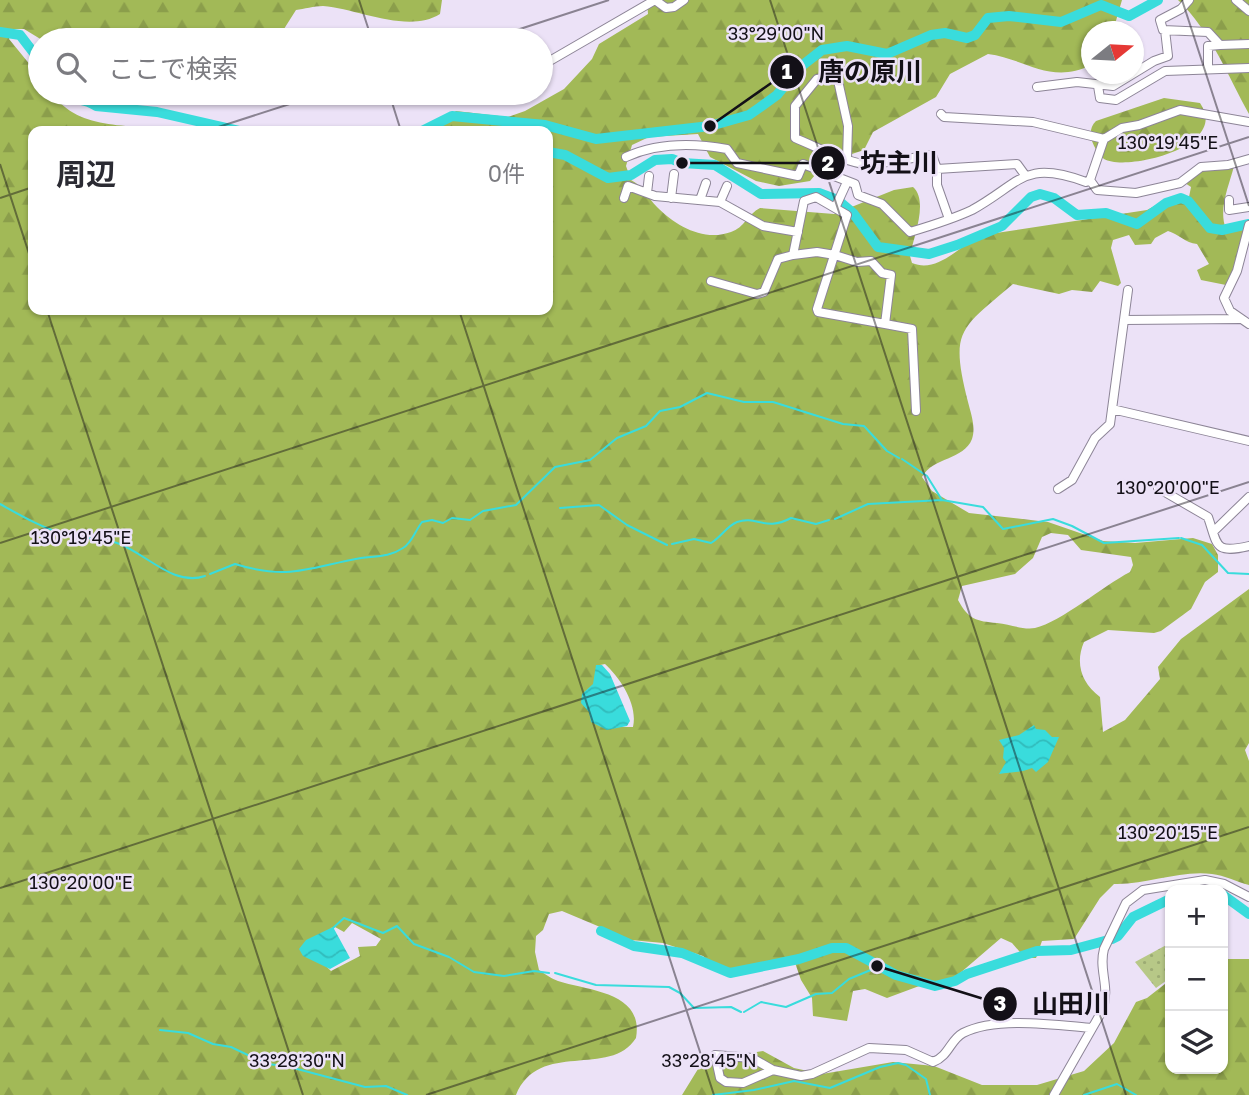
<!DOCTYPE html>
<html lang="ja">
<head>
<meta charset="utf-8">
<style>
	:root { --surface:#fff; --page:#f2f2f3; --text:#2b2b33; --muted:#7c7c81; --line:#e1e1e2 }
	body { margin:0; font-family:"Golos Text","Noto Sans JP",sans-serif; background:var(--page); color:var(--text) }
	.controls { position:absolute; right:21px; bottom:21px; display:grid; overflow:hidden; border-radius:14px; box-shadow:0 2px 5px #0004 }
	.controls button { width:63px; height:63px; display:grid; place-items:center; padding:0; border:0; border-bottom:2px solid var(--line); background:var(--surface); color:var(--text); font:35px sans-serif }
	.compass { position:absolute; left:1081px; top:21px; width:63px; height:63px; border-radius:50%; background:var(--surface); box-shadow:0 2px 5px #0004; rotate:72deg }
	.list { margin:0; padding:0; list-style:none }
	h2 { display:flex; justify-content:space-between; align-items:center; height:91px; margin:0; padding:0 28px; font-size:30px }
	h2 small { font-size:23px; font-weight:400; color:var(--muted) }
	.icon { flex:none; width:38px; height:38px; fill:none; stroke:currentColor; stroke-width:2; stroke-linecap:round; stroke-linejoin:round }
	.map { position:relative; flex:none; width:1249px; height:1095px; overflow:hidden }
	.search { position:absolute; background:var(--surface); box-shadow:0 2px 5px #0004; left:28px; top:28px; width:525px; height:77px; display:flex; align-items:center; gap:18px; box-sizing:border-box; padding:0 24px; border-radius:38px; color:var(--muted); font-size:26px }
	.panel { position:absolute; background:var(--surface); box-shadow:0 2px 5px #0004; left:28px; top:126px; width:525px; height:189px; border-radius:14px }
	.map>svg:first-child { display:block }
	.grass { fill:url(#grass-dots) }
	.forest { fill:url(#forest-firs); fill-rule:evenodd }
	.water { fill:url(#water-waves) }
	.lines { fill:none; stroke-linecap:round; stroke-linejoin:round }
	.stream { stroke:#39dcdc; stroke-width:2 }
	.river { stroke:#39dcdc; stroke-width:10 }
	.minor-casing { stroke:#8d8597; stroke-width:10 }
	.minor { stroke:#fff; stroke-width:8 }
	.ticks { fill:none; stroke:#131017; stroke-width:2; stroke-opacity:0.45 }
	.ticks-label { font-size:18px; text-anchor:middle; fill:#131017; stroke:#ece2f7; stroke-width:5; stroke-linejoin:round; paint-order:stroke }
	.leader { fill:none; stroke:#131017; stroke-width:2.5 }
	.callout-dot { fill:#131017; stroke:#ece2f7; stroke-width:2.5 }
	.mark-label { font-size:21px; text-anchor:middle; font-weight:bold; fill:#fff }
	.callout-label { font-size:26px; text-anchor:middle; font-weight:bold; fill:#131017; stroke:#ece2f7; stroke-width:5; stroke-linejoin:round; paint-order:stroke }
</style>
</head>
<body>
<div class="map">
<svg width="1249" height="1095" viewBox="0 0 1249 1095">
	<defs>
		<pattern id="grass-dots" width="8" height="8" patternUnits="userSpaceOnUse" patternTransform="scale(1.75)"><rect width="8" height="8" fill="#b7c887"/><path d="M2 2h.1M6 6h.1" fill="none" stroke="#9cab74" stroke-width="1.8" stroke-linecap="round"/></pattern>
		<pattern id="forest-firs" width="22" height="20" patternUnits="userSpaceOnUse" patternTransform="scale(1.75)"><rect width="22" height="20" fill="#a2b957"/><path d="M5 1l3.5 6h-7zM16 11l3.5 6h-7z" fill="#8b9e4b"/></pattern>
		<pattern id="water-waves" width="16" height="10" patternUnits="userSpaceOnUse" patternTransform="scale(1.75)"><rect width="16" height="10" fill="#39dcdc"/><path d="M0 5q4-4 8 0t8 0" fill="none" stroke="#31bcbc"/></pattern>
	</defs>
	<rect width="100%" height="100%" fill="#ece2f7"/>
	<path class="grass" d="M1170 943V978L1156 988 1135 962Z"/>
	<path class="forest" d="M0 0H442L440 14C408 34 359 9 323 6 314 6 304 9 296 10L277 40H42L24 29H13L9 39 40 77V93H52C79 133 134 123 177 131H33V310H548V131H430L456 111 508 117 525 111 564 89 592 59 599 44 648 14 647 0H1122L1113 31 1092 32 1091 65C1051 85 1026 59 988 54L950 74 936 97 873 132 864 150 825 163 810 181 779 186 756 181 710 157 698 134 649 137 632 145 626 166 631 180C644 187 647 197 657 207 676 226 704 242 731 232 744 228 748 214 760 208L834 214 894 190 913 187C929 201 913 238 910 256L912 263C939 274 960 244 983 235L1147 210 1169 198 1189 197 1191 187 1185 183 1199 170 1234 166C1229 186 1218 209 1226 229L1243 227 1246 229 1235 270 1226 285 1201 280 1197 270 1209 264 1197 244C1185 243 1179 234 1168 231L1155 238 1151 244 1135 245 1129 235 1113 240 1111 248 1121 283 1118 286 1100 281 1092 292 1072 290 1059 294 1013 284C959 330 950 330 968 402 971 414 976 427 972 439 964 460 933 457 922 477L932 491 969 513 1048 522 1103 541 1135 543 1193 538 1212 544 1218 555V572L1205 582 1191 609 1161 631 1154 633 1108 630 1084 642C1075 663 1081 683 1100 697L1103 732 1125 720 1160 679 1158 667 1181 639 1249 589V743L1245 750 1249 761V885C1237 882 1224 875 1212 874 1179 870 1147 885 1114 884L1100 898 1074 939 1042 941 1036 958H1025L1012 943 1001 938 945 986 930 982 887 998 865 989 853 991 847 1021 813 1016 812 998 801 980 793 957 722 972 703 956 663 943 631 940 562 911 549 914 543 930 536 936 535 952 539 970C545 974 552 979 558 981 590 991 644 992 636 1038 610 1079 539 1039 516 1095H0ZM1051 533 1068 535 1081 550 1131 557 1133 565 1130 572C1103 586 1061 622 1035 628 1022 630 1010 624 997 623 976 621 969 620 958 600L962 586 1015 574 1033 558 1042 537ZM605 664C621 679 638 705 633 727H614L590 709 600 665ZM352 923 381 939 376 946 358 947 360 956 331 971 324 964 331 928 335 927 344 932Z
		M1178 0H1249V114C1228 76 1210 30 1178 0Z
		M1164 98 1200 103C1231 147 1126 172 1104 159 1099 155 1094 147 1092 141 1090 133 1090 127 1096 121Z
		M1223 959H1249V1095H682L698 1069 719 1058 763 1051 794 1068 822 1074 893 1062 934 1066 982 1085H1037L1084 1071 1114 1043 1136 1002 1147 998 1170 980V1069H1223Z"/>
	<path class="water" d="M596 665H602L610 674 630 721 627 726 607 730 591 722 589 712 581 703 582 694 593 684Z
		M1034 725 1036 729 1045 730 1052 737H1059L1048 762 1036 772 1032 768C1021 773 1011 772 999 774L1006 762 1003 758 1004 748 999 740 1019 735Z
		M333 927 350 958 330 969 303 956 299 949 306 940Z"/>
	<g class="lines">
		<path class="stream" d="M902 459 927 476 942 500 983 507 1003 529 1053 519 1072 526 1104 543 1179 538
			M0 504C20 515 42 528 64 534 80 538 104 539 117 543 146 553 173 587 205 576
			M560 508 599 505 627 525 667 545
			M835 519 868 504 942 500
			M1181 538 1202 545 1228 573 1249 574
			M672 544 694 539 711 543C721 537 727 526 737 522 757 515 765 532 791 518L816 524 829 520
			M210 574 235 564C290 581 310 567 361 558 376 556 390 557 403 548 412 543 415 531 422 522L432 520 443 523 452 518 470 520 483 511 516 505 555 467 590 460 617 438 646 426 660 411 680 407 707 393 744 402H773L843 424 864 426 887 451 899 458
			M333 928 344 918 383 933 397 926 414 944 449 957 474 972 504 976 534 971 549 973
			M555 973 596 985 669 987 680 993 694 1008 731 1007 741 1012
			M744 1012 761 1002 786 1007 816 994 832 993 849 979 878 967
			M160 1030 188 1033 213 1044 231 1047 267 1064 286 1066 365 1087 386 1086 407 1095
			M713 1095 754 1090 794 1081 830 1088 880 1067 898 1063 906 1065 926 1079 930 1095
			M1084 1095 1117 1084 1136 1095"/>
		<path class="river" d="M0 32 20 35 40 61
			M59 93C71 101 85 97 96 106L157 112 240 131
			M422 131 452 116 545 125 596 139 710 126 749 115 759 108 777 95 799 68 822 50 847 46 887 54 931 35 945 33 967 38 975 35 988 18 1009 16 1061 22 1101 5 1129 16 1158 0
			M548 152 565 155 608 178 631 175 655 160 672 159 682 163 715 165 761 194 819 193 835 199
			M840 202 853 213 878 247 929 254 957 245 1002 226 1031 197 1040 194 1054 198 1077 215 1106 213 1137 224 1166 203 1181 198 1188 201 1210 228 1222 230 1249 224
			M1223 895 1249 914
			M601 931 634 946 682 953 730 973 799 959 832 948H846L896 975 935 986 955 981 967 974 1037 951 1071 950 1112 939 1118 936 1133 917 1170 899"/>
		<g class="minor-casing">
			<path id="minor" d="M655 0 666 8 674 7 684 0
				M1189 0 1181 9 1160 20 1163 30 1208 32 1220 45 1249 44
				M1236 0 1249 11
				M541 66 655 0
				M1208 69V46L1220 45
				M1098 86 1100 98 1116 100 1165 71 1249 68
				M1037 87 1077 82 1113 86 1154 61 1168 56 1165 30
				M941 114 944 117 1033 122 1104 139
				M626 157C657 143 694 143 727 149L737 163 798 176 803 164 855 184 858 195 882 204 910 232C930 226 953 219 972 210 1021 183 1023 159 1086 182L1090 180
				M847 159 848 126 837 76 817 79 795 106V138C819 148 842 161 868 165L932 155 937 169V185L949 219
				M937 169 1017 164 1025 175
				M1090 180 1104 139 1122 128 1139 125 1180 110 1249 122
				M1090 180 1097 190 1136 193 1180 183 1201 167 1228 165 1249 159
				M647 193 649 176
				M624 198 628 186 655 196 720 202 763 226 798 232
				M671 198 674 174
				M700 200 706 183
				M1229 200V210L1249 207
				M720 202 727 186
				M836 206 847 182
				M1249 225 1237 271 1224 298 1230 311 1249 324
				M793 255 817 252 835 255
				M711 281 757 294 764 292 778 259 793 255 804 201 816 197 847 215 817 309 818 312 885 324 891 275 882 273 871 261 857 262 835 255
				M1124 320 1240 319
				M885 324 912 329 916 411
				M1112 409 1249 441
				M1158 488 1208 517C1218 546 1214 554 1249 546
				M1058 489 1072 480 1095 438 1110 424 1128 290
				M1213 532 1249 497
				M773 1070 752 1058 715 1055 720 1078 726 1082 743 1083 773 1070 801 1076 812 1074 869 1048 906 1050 933 1062C949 1056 950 1040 963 1033 996 1016 1056 1025 1092 1028
				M1054 1095 1102 1011C1111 986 1098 971 1104 949L1126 903 1143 890 1205 880 1224 884 1249 897"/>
		</g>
		<use href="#minor" class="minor"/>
	</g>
	<path class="ticks" d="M359 0 372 40M770 0 1126 1095M1182 0 1249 206M486 40 609 0M389 93 401 131M206 131 324 93M0 164 33 266M0 198 33 187M47 310 303 1095M459 310 714 1095M0 543 1249 137M0 888 1249 482M426 1095 1249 827"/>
	<g class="ticks-label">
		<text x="776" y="40">33°29'00"N</text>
		<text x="1168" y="149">130°19'45"E</text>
		<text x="1168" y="494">130°20'00"E</text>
		<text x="81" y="544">130°19'45"E</text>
		<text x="1168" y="839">130°20'15"E</text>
		<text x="81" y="889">130°20'00"E</text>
		<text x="297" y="1067">33°28'30"N</text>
		<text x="709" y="1067">33°28'45"N</text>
	</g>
	<path class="leader" d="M710 126L787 72M682 163L828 163M877 966L1000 1004"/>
	<g class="callout-dot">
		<circle cx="710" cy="126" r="7"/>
		<circle cx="682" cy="163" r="7"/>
		<circle cx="877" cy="966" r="7"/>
		<circle cx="787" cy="72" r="18"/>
		<circle cx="828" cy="163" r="18"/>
		<circle cx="1000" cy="1004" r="18"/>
	</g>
	<g class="mark-label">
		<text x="787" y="79">1</text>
		<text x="828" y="171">2</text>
		<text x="1000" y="1011">3</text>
	</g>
	<g class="callout-label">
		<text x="870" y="81">唐の原川</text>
		<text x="899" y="172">坊主川</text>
		<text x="1071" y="1013">山田川</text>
	</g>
</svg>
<div class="controls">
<button>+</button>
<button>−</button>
<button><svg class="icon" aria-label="layers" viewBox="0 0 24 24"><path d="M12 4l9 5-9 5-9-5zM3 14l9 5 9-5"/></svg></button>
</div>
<svg class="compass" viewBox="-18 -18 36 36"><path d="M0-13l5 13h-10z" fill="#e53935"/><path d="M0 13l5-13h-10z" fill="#7c7c81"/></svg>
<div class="search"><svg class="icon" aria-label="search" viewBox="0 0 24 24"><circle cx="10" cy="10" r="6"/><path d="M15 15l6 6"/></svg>ここで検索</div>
<section class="panel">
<h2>周辺<small>0件</small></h2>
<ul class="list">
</ul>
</section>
</div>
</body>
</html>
